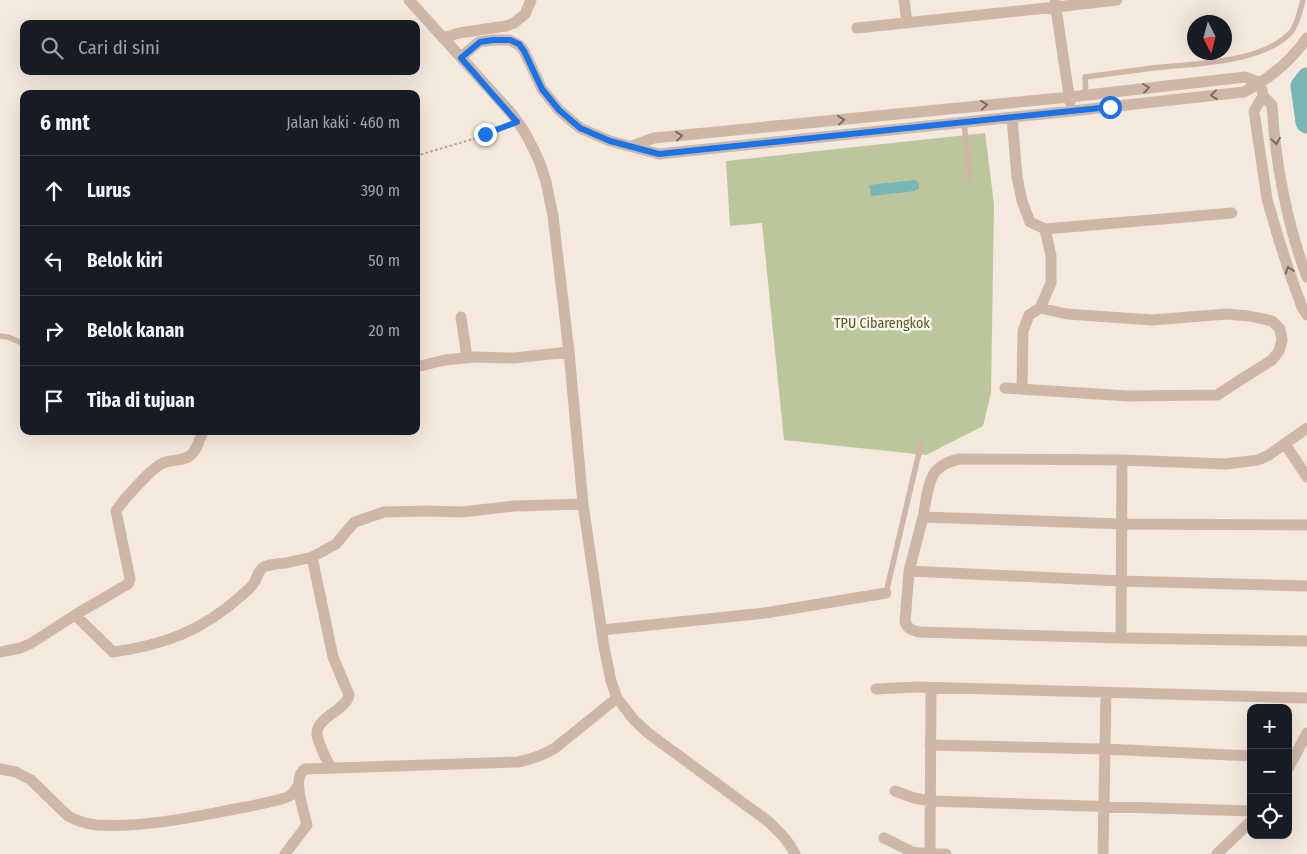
<!DOCTYPE html>
<html lang="id">
<head>
<meta charset="utf-8">
<style>
	:root { --surface:#171b24; --page:#20242c; --text:#f1f3f6; --muted:#9ea1a6; --line:#363941 }
	body { margin:0; font-family:"Fira Sans Condensed",sans-serif; background:var(--page); color:var(--text) }
	.controls { position:absolute; right:15px; bottom:15px; display:grid; overflow:hidden; border-radius:10px; box-shadow:0 5px 20px #0002 }
	.controls button { width:45px; height:45px; display:grid; place-items:center; padding:0; border:0; border-bottom:1px solid var(--line); background:var(--surface); color:var(--text); font:25px sans-serif }
	.compass { position:absolute; left:1187px; top:15px; width:45px; height:45px; border-radius:50%; background:var(--surface); box-shadow:0 5px 20px #0002; rotate:174deg }
	.stop { position:absolute; width:15px; height:15px; margin:-11px; border:4px solid #1a73e8; border-radius:50%; background:#fff }
	.stop.end { background:#1a73e8; border-color:#fff; box-shadow:0 1px 5px #0008 }
	.list { margin:0; padding:0; list-style:none }
	h2 { display:flex; justify-content:space-between; align-items:center; height:65px; margin:0; padding:0 20px; font-size:21px }
	h2 small { font-size:16px; font-weight:400; color:var(--muted) }
	.list li { display:grid; grid-template-columns:32px 1fr auto; gap:15px; align-items:center; box-sizing:border-box; height:70px; padding:0 20px; border-top:1px solid var(--line) }
	.list b { display:block; font-size:19px; white-space:nowrap }
	.list em { font-size:16px; font-style:normal; color:var(--muted) }
	.icon { flex:none; width:28px; height:28px; fill:none; stroke:currentColor; stroke-width:2; stroke-linecap:round; stroke-linejoin:round }
	.map { position:relative; flex:none; width:1307px; height:854px; overflow:hidden }
	.search { position:absolute; background:var(--surface); box-shadow:0 5px 20px #0002; left:20px; top:20px; width:400px; height:55px; display:flex; align-items:center; gap:12px; box-sizing:border-box; padding:0 18px; border-radius:10px; color:var(--muted); font-size:19px }
	.panel { position:absolute; background:var(--surface); box-shadow:0 5px 20px #0002; left:20px; top:90px; width:400px; height:345px; border-radius:10px }
	.map>svg:first-child { display:block }
	.green { fill:#bcc69c }
	.water { fill:#7ab6b3 }
	.lines { fill:none; stroke-linecap:round; stroke-linejoin:round }
	.river { stroke:#7ab6b3; stroke-width:21 }
	.path { stroke:#bba192; stroke-width:2; stroke-dasharray:2.5 2.5; stroke-linecap:butt }
	.lane { stroke:#cfb7a8; stroke-width:5.5 }
	.street { stroke:#cfb7a8; stroke-width:11 }
	.oneway { stroke:#7e6b62 }
	.route { stroke:#1a73e8; stroke-width:6 }
	.labels { text-anchor:middle; dominant-baseline:central; stroke-width:5; stroke-linejoin:round; paint-order:stroke }
	.park-label { font-size:14px; fill:#4e5d2a; stroke:#fcf3ec }
</style>
</head>
<body>
<div class="map">
<svg width="1307" height="854" viewBox="0 0 1307 854">
	<rect width="100%" height="100%" fill="#f5e9de"/>
	<path class="green" d="M985 133 994 204 991 393 983 426 926 455 784 440 762 223 730 226 726 161Z"/>
	<path class="water" d="M914 180 917 181 919 183V188L915 191 871 196 869 185Z"/>
	<g class="lines">
		<path class="river" d="M1307 78 1301 86 1306 122 1307 123"/>
		<path class="path" d="M416 156 473 139 506 126"/>
		<path class="lane" d="M1086 95 1085 77C1107 74 1130 71 1153 68 1192 64 1264 63 1291 32 1298 24 1300 10 1303 0
			M964 122 970 180
			M0 336 8 337 24 344
			M886 593 921 444"/>
		<path class="street" d="M409 0 512 114 524 131 534 150 540 163 546 182 553 216 569 352 583 504 604 647 611 681 617 698 634 720 648 733 769 822C779 832 789 841 795 854
			M904 0 907 23
			M1055 2 1070 102
			M857 28 1056 7 1117 0
			M443 38 459 33 506 26 514 23 525 14 531 0
			M461 57 479 42 493 40H510L519 45 524 51 542 89 559 110 580 128 610 141 659 154 1072 111 1244 92C1269 79 1291 61 1307 38
			M1262 90 1263 96 1272 105C1275 162 1287 224 1307 277
			M1263 96 1254 111 1267 199 1278 237 1290 274 1302 307 1307 315
			M1012 117 1017 177 1022 201 1030 222 1045 229
			M632 146 654 138 1070 97 1245 77 1261 83
			M1040 308 1051 283V256L1045 229 1232 213
			M461 317 467 358
			M416 367 445 360 474 357 514 358 569 352
			M1005 388 1128 396 1217 395 1272 360 1279 351 1282 340 1280 329 1272 321 1249 316 1227 314 1152 320 1067 314 1040 308 1029 315 1023 331 1022 388
			M1307 428 1269 455 1258 460 1226 464 1122 460 960 459C926 465 929 488 923 517L1122 524 1307 525
			M1285 444 1307 477
			M923 517 909 571 905 622C908 629 912 630 919 632L1121 638 1307 641
			M909 571 1120 581 1307 586
			M75 615 113 652C164 645 202 631 241 596 245 592 251 588 254 583 258 577 257 571 264 567 271 564 278 564 286 563 295 561 303 559 312 557
			M602 630 765 613 886 593
			M1121 638 1122 460
			M0 652 20 648 30 644 75 615 128 584 130 579 116 511C122 501 151 469 161 464 170 459 183 462 191 455 197 450 200 438 203 431
			M876 689 917 687 1307 698
			M930 745 1105 749 1251 756
			M330 767C326 758 318 744 317 734 316 717 346 711 349 695L333 657 312 557 336 544 351 526 355 522 384 512 427 511 462 512 515 506 583 504
			M0 769 16 772 31 780 68 816C77 821 86 824 97 825 147 828 197 816 246 807 254 805 285 800 291 795 293 793 296 789 298 786
			M1288 769 1307 733
			M895 791 914 798 931 801 1251 811
			M884 838 910 851 919 853 946 854
			M285 854 307 825C304 811 291 777 305 769L518 762C532 759 542 756 555 748L617 698
			M930 854 931 688
			M1103 854 1106 693
			M1217 854 1251 821"/>
	</g>
	<defs><path id="oneway-chevron" d="M-2-3.5L2.5 0L-2 3.5" fill="none" stroke-width="1.6" stroke-linecap="round" stroke-linejoin="round" transform="scale(1.25)"/></defs>
	<g class="oneway">
		<use href="#oneway-chevron" transform="translate(1146 88) rotate(-7)"/>
		<use href="#oneway-chevron" transform="translate(1214 95) rotate(174)"/>
		<use href="#oneway-chevron" transform="translate(984 105) rotate(-6)"/>
		<use href="#oneway-chevron" transform="translate(841 120) rotate(-6)"/>
		<use href="#oneway-chevron" transform="translate(679 136) rotate(-6)"/>
		<use href="#oneway-chevron" transform="translate(1276 141) rotate(81)"/>
		<use href="#oneway-chevron" transform="translate(1289 270) rotate(-109)"/>
	</g>
	<g class="lines">
		<path class="route" d="M485 134 517 122 461 58 480 42 493 40H510L519 44 524 51 542 89 559 110 580 128 610 141 659 154 1110 107"/>
	</g>
	<g class="labels">
		<g class="park-label">
			<text x="882" y="323">TPU Cibarengkok</text>
		</g>
	</g>
</svg>
<div class="controls">
<button>+</button>
<button>−</button>
<button><svg class="icon" aria-label="locate" viewBox="0 0 24 24"><circle cx="12" cy="12" r="6"/><path d="M12 2v4M12 18v4M2 12h4M18 12h4"/></svg></button>
</div>
<svg class="compass" viewBox="-18 -18 36 36"><path d="M0-13l5 13h-10z" fill="#e53935"/><path d="M0 13l5-13h-10z" fill="#9ea1a6"/></svg>
<div class="stop" style="left:1110px;top:107px"></div>
<div class="stop end" style="left:485px;top:134px"></div>
<div class="search"><svg class="icon" aria-label="search" viewBox="0 0 24 24"><circle cx="10" cy="10" r="6"/><path d="M15 15l6 6"/></svg>Cari di sini</div>
<section class="panel">
<h2>6 mnt<small>Jalan kaki · 460 m</small></h2>
<ul class="list">
<li><svg class="icon" aria-label="ahead" viewBox="0 0 24 24"><path d="M12 20V5M6 11l6-6 6 6"/></svg><div><b>Lurus</b></div><em>390 m</em></li>
<li><svg class="icon" aria-label="left" viewBox="0 0 24 24"><path d="M17 20v-9H6M10 6l-5 5 5 5"/></svg><div><b>Belok kiri</b></div><em>50 m</em></li>
<li><svg class="icon" aria-label="right" viewBox="0 0 24 24"><path d="M7 20v-9h11M14 6l5 5-5 5"/></svg><div><b>Belok kanan</b></div><em>20 m</em></li>
<li><svg class="icon" aria-label="arrive" viewBox="0 0 24 24"><path d="M6 21V4h12l-3 4 3 4H6"/></svg><div><b>Tiba di tujuan</b></div></li>
</ul>
</section>
</div>
</body>
</html>
